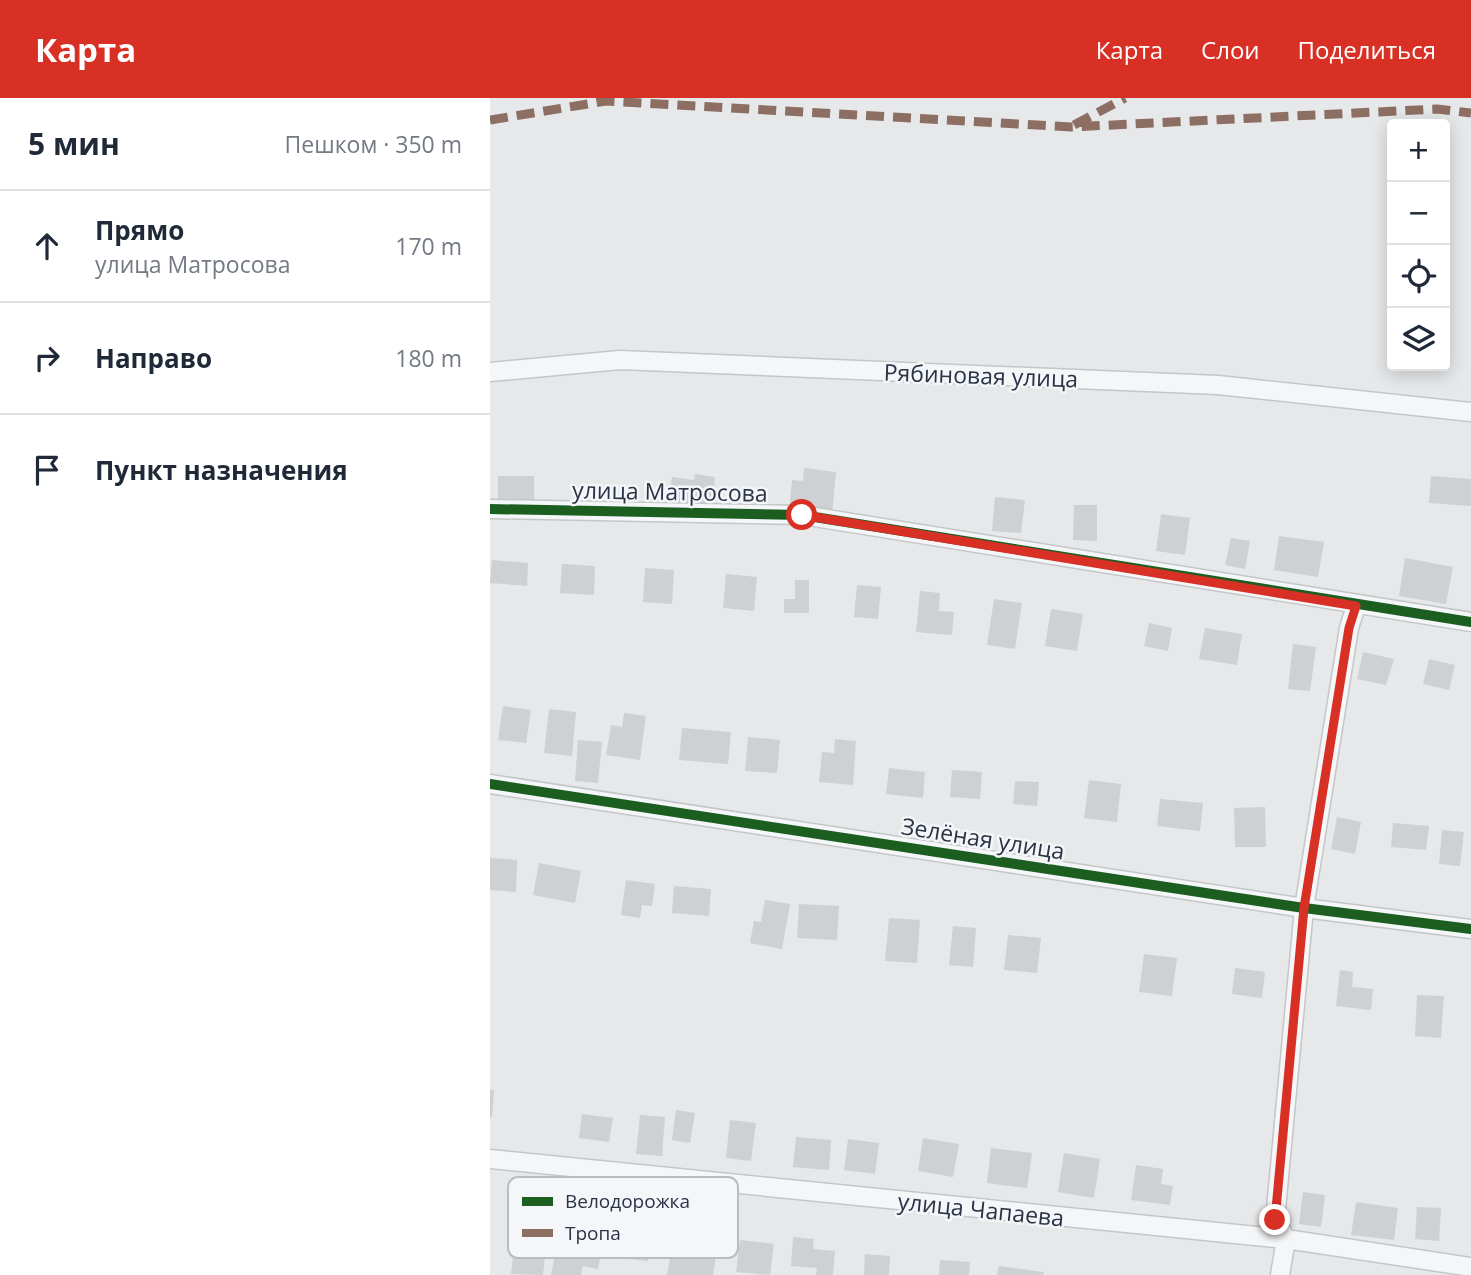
<!DOCTYPE html>
<html lang="ru">
<head>
<meta charset="utf-8">
<style>
	:root { --surface:#fff; --page:#f2f2f3; --text:#1f2937; --muted:#747a83; --line:#e0e1e3; --accent:#d93025 }
	body { margin:0; font-family:"Open Sans",sans-serif; background:var(--page); color:var(--text) }
	.controls { position:absolute; right:21px; top:21px; display:grid; overflow:hidden; border-radius:7px; box-shadow:0 4px 18px #0003 }
	.controls button { width:63px; height:63px; display:grid; place-items:center; padding:0; border:0; border-bottom:2px solid var(--line); background:var(--surface); color:var(--text); font:35px sans-serif }
	.stop { position:absolute; width:21px; height:21px; margin:-16px; border:5px solid #d93025; border-radius:50%; background:#fff }
	.stop.end { background:#d93025; border-color:#fff; box-shadow:0 2px 7px #0008 }
	.list { margin:0; padding:0; list-style:none }
	h2 { display:flex; justify-content:space-between; align-items:center; height:91px; margin:0; padding:0 28px; font-size:30px }
	h2 small { font-size:23px; font-weight:400; color:var(--muted) }
	.list li { display:grid; grid-template-columns:46px 1fr auto; gap:21px; align-items:center; box-sizing:border-box; height:112px; padding:0 28px; border-top:2px solid var(--line) }
	.list b { display:block; font-size:26px; white-space:nowrap }
	.list p { margin:0; font-size:23px; white-space:nowrap; color:var(--muted) }
	.list em { font-size:23px; font-style:normal; color:var(--muted) }
	.icon { flex:none; width:38px; height:38px; fill:none; stroke:currentColor; stroke-width:2; stroke-linecap:round; stroke-linejoin:round }
	.map { position:relative; flex:none; width:981px; height:1177px; overflow:hidden }
	header { display:flex; align-items:center; gap:42px; box-sizing:border-box; height:98px; padding:0 35px; background:var(--accent); color:#fff }
	header strong { font-size:33px }
	nav { display:flex; gap:38px; margin-inline-start:auto; font-size:24px }
	main { display:flex }
	aside { flex:1; background:var(--surface) }
	.map>svg:first-child { display:block }
	.building { fill:#ced0d3 }
	.lines { fill:none; stroke-linecap:round; stroke-linejoin:round }
	.minor-casing { stroke:#c4c6c8; stroke-width:21 }
	.minor { stroke:#f5f6f7; stroke-width:18 }
	.quiet { stroke:#8d6e63; stroke-width:9; stroke-dasharray:18 9; stroke-linecap:butt }
	.cycleway-casing { stroke:#f4f6f9; stroke-width:15 }
	.cycleway { stroke:#1b5e20; stroke-width:10 }
	.route { stroke:#d93025; stroke-width:9 }
	.labels { text-anchor:middle; dominant-baseline:central; stroke-width:5; stroke-linejoin:round; paint-order:stroke }
	.street-label { font-size:23px; fill:#2b3445; stroke:#f4f6f9 }
	.key { fill:#f4f6f9; stroke:#b8bcc3; stroke-width:2 }
	.key-label { font-size:19px; fill:#2b3445 }
</style>
</head>
<body>
<header>
<strong>Карта</strong>
<nav><a>Карта</a><a>Слои</a><a>Поделиться</a></nav>
</header>
<main>
<aside>
<h2>5 мин<small>Пешком · 350 m</small></h2>
<ul class="list">
<li><svg class="icon" aria-label="ahead" viewBox="0 0 24 24"><path d="M12 20V5M6 11l6-6 6 6"/></svg><div><b>Прямо</b><p>улица Матросова</p></div><em>170 m</em></li>
<li><svg class="icon" aria-label="right" viewBox="0 0 24 24"><path d="M7 20v-9h11M14 6l5 5-5 5"/></svg><div><b>Направо</b></div><em>180 m</em></li>
<li><svg class="icon" aria-label="arrive" viewBox="0 0 24 24"><path d="M6 21V4h12l-3 4 3 4H6"/></svg><div><b>Пункт назначения</b></div></li>
</ul>
</aside>
<div class="map">
<svg width="981" height="1177" viewBox="0 0 981 1177">
	<rect width="100%" height="100%" fill="#e6e8ea"/>
	<path class="building" d="M314 370 346 374 342 418 299 414 302 382 313 383Z
		M205 376 225 379 222 409 179 403 182 379 204 382Z
		M8 378H44V403L8 404Z
		M941 378 981 381V408L939 405Z
		M505 399 535 402 531 435 502 433Z
		M584 407H607V443L583 442Z
		M671 416 700 420 695 457 666 453Z
		M789 438 834 444 828 479 784 472Z
		M741 440 760 443 755 471 735 467Z
		M915 460 963 469 956 506 909 498Z
		M2 462 38 465 37 488 0 485Z
		M72 466 105 468 104 497 70 495Z
		M155 470 184 472 182 506 153 504Z
		M236 476 267 479 264 513 233 510Z
		M305 482H319V515H294V501H305Z
		M367 487 391 489 388 521 364 519Z
		M430 493 450 495 449 513 464 514 462 537 426 534Z
		M504 501 532 505 525 551 497 547Z
		M561 511 593 516 587 553 555 548Z
		M659 525 682 530 678 553 654 548Z
		M715 530 752 536 747 567 709 561Z
		M803 546 826 549 820 593 798 591Z
		M873 554 904 561 896 587 867 581Z
		M939 561 965 567 959 592 933 586Z
		M13 608 41 612 36 645 8 642Z
		M59 611 86 614 82 658 54 655Z
		M134 615 156 618 150 662 116 657 121 627 132 629Z
		M192 630 241 634 238 666 189 662Z
		M258 639 290 642 287 675 255 673Z
		M345 641 366 643 363 687 329 684 332 654 344 655Z
		M88 642 112 644 108 685 85 683Z
		M399 670 435 674 433 700 396 696Z
		M462 672 492 674 490 701 460 699Z
		M599 682 631 686 627 724 594 720Z
		M525 683 549 684 547 708 523 706Z
		M670 701 713 705 710 733 667 728Z
		M775 709 776 749H745L744 710Z
		M847 719 871 724 865 756 841 751Z
		M903 725 939 728 936 752 901 749Z
		M952 732 974 734 970 768 949 766Z
		M0 760 27 762 26 794 0 792Z
		M49 765 91 773 85 805 43 797Z
		M136 782 165 786 162 808 152 807 150 820 131 817Z
		M184 788 221 791 219 818 182 815Z
		M275 802 300 806 292 851 260 845 264 823 271 824Z
		M309 806 349 808 347 842 307 840Z
		M399 820 430 822 427 865 395 863Z
		M463 828 486 830 483 869 459 867Z
		M518 837 551 840 547 875 514 872Z
		M654 856 687 860 682 898 649 894Z
		M745 870 775 874 772 900 742 896Z
		M850 872 863 874 862 889 883 891 881 912 846 908Z
		M927 897 954 898 951 940 925 938Z
		M0 992H4L2 1019H0Z
		M186 1012 205 1015 200 1045 182 1042Z
		M92 1016 123 1020 119 1044 89 1040Z
		M150 1017 175 1019 172 1058 146 1056Z
		M240 1022 266 1025 261 1063 236 1060Z
		M306 1039 341 1042 339 1072 303 1069Z
		M433 1040 469 1046 463 1079 428 1073Z
		M358 1041 389 1045 385 1076 354 1072Z
		M501 1050 542 1055 537 1090 497 1085Z
		M574 1055 610 1061 604 1100 568 1094Z
		M646 1067 673 1071 671 1086 683 1088 680 1107 641 1102Z
		M813 1094 835 1097 831 1129 809 1126Z
		M866 1104 908 1110 904 1142 861 1137Z
		M927 1109 951 1110 949 1143 925 1141Z
		M27 1120 59 1123 53 1177 21 1176Z
		M72 1122 106 1129 103 1143 113 1145 108 1171 93 1168 91 1177H61Z
		M185 1133 229 1140 223 1177H177Z
		M130 1135 161 1139 158 1163 128 1160Z
		M303 1139 324 1141 323 1151 345 1153 343 1177H326L327 1170 301 1168Z
		M250 1142 284 1146 280 1177 246 1174Z
		M375 1156 400 1158 399 1177H374Z
		M450 1162 480 1164 479 1177H449Z
		M509 1168 554 1174 553 1177H507Z"/>
	<g class="lines">
		<g class="minor-casing">
			<path id="minor" d="M0 274 130 262 728 287 981 314
				M0 411 312 417 981 524
				M0 686 814 810 981 831
				M0 1061 796 1141 981 1169
				M790 1177 796 1141 785 1122 814 810 859 530 866 508"/>
		</g>
		<use href="#minor" class="minor"/>
		<path class="quiet" d="M0 22 116 3 581 29 947 11 981 15
			M584 27 635 0"/>
		<g class="cycleway-casing">
			<path id="cycleway" d="M0 411 312 417 981 524
				M0 686 814 810 981 831"/>
		</g>
		<use href="#cycleway" class="cycleway"/>
	</g>
	<g class="lines">
		<path class="route" d="M312 417 866 508 859 530 814 810 785 1122"/>
	</g>
	<g class="labels">
		<g class="street-label">
			<text transform="translate(491 277) rotate(2)">Рябиновая улица</text>
			<text transform="translate(180 393) rotate(1)">улица Матросова</text>
			<text transform="translate(493 740) rotate(9)">Зелёная улица</text>
			<text transform="translate(491 1111) rotate(6)">улица Чапаева</text>
		</g>
	</g>
	<rect x="18" y="1079" width="230" height="81" rx="10" class="key"/>
	<rect x="32" y="1099" width="31" height="9" fill="#1b5e20"/>
	<rect x="32" y="1131" width="31" height="8" fill="#8d6e63"/>
	<g class="key-label">
		<text x="75" y="1110">Велодорожка</text>
		<text x="75" y="1142">Тропа</text>
	</g>
</svg>
<div class="controls">
<button>+</button>
<button>−</button>
<button><svg class="icon" aria-label="locate" viewBox="0 0 24 24"><circle cx="12" cy="12" r="6"/><path d="M12 2v4M12 18v4M2 12h4M18 12h4"/></svg></button>
<button><svg class="icon" aria-label="layers" viewBox="0 0 24 24"><path d="M12 4l9 5-9 5-9-5zM3 14l9 5 9-5"/></svg></button>
</div>
<div class="stop" style="left:312px;top:417px"></div>
<div class="stop end" style="left:785px;top:1122px"></div>
</div>
</main>
</body>
</html>
